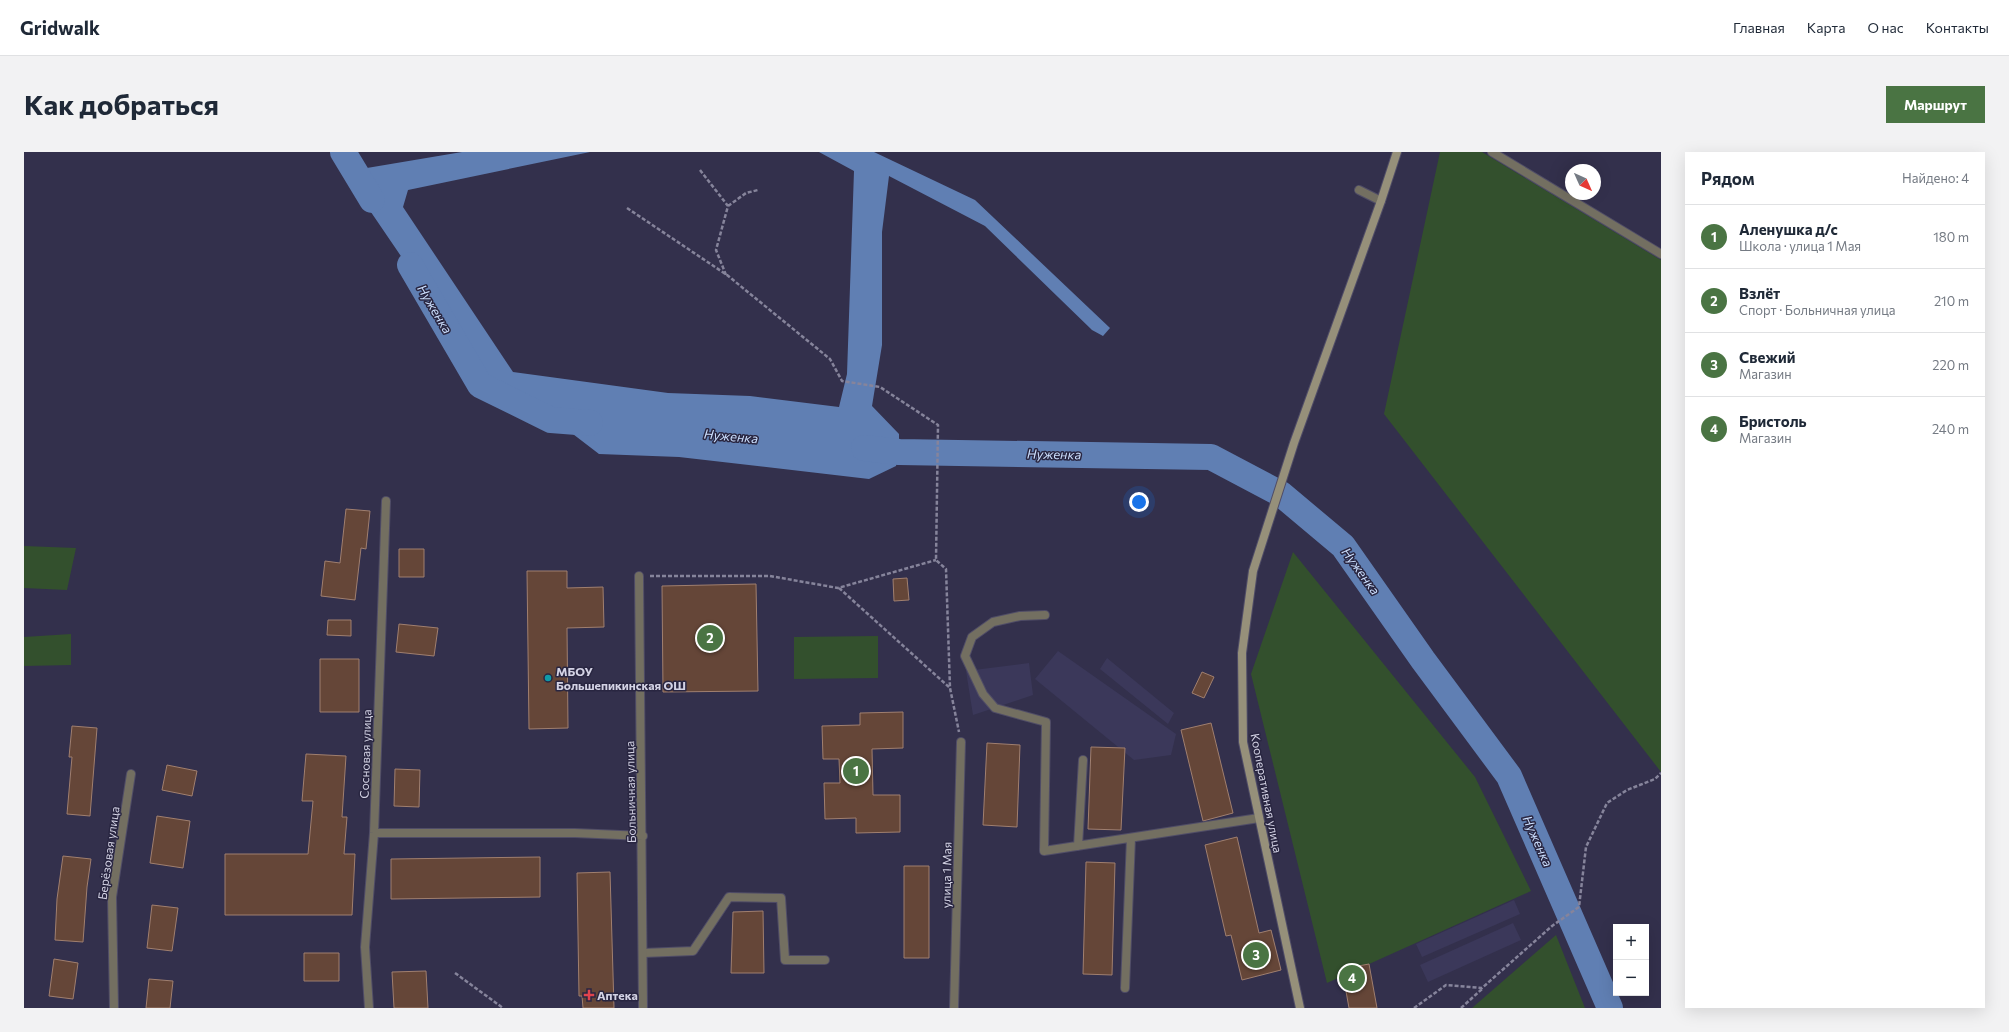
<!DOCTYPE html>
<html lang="ru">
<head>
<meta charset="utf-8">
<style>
	:root { --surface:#fff; --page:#f2f2f3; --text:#1f2937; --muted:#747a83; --line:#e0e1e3; --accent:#4a7443 }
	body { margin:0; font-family:Commissioner,sans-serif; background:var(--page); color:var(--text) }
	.controls { position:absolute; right:12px; bottom:12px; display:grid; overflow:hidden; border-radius:0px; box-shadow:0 4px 16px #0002 }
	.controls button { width:36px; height:36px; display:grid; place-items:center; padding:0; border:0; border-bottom:1px solid var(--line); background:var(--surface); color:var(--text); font:20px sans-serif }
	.compass { position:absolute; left:1541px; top:12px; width:36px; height:36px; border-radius:50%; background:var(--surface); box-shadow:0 4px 16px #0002; rotate:135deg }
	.you { position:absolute; left:1115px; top:350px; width:14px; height:14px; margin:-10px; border:3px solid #fff; border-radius:50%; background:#1a73e8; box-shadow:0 0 0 6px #1a73e833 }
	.badge { display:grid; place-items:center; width:26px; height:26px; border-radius:50%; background:var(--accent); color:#fff; font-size:13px; font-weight:700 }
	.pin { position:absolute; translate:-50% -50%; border:2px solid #fff; box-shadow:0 1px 4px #0006 }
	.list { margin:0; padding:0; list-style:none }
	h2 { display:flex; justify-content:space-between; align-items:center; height:52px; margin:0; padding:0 16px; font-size:17px }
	h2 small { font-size:13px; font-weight:400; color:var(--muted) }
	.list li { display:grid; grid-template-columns:26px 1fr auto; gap:12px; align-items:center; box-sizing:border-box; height:64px; padding:0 16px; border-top:1px solid var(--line) }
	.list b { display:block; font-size:15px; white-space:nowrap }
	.list p { margin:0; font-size:13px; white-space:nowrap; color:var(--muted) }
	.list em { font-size:13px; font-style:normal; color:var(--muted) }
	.map { position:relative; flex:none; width:1637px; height:856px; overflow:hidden; border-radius:0px }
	header { display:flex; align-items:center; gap:24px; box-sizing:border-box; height:56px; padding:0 20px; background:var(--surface); border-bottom:1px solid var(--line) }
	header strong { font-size:19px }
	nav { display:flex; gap:22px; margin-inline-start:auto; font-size:14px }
	.intro { display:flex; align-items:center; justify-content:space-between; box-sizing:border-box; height:96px; padding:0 24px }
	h1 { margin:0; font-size:28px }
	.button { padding:10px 18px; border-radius:0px; background:var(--accent); color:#fff; font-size:14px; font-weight:700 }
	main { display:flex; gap:24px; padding:0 24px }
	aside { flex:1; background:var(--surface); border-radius:0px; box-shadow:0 4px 16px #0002 }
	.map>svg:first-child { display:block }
	.built { fill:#3b385a }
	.green { fill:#33502d }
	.water { fill:#607fb3 }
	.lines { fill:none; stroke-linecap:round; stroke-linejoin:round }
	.river { stroke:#607fb3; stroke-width:26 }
	.building { fill:#654638; stroke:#a07f6f }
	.lane-casing { stroke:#504d67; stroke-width:10 }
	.street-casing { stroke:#504d67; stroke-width:10 }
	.secondary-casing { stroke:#504d67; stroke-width:10 }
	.path { stroke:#86849b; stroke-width:2.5; stroke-dasharray:4 2; stroke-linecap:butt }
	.lane { stroke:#736f61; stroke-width:8 }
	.street { stroke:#736f61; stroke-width:8 }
	.secondary { stroke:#96907a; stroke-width:8 }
	.culture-dot { fill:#0f9aa8; stroke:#292641; stroke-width:1.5 }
	.health-dot { fill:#e0444e; stroke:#292641; stroke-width:1.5 }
	.labels { text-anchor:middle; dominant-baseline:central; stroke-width:3; stroke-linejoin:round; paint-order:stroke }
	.poi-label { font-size:12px; font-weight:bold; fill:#d3d2e4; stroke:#292641; text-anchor:start }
	.street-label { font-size:12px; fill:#d3d2e4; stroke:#292641 }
	.water-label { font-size:13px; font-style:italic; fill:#cbdefd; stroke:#292641 }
</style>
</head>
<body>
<header>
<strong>Gridwalk</strong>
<nav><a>Главная</a><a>Карта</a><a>О нас</a><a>Контакты</a></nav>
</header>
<div class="intro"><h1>Как добраться</h1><a class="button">Маршрут</a></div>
<main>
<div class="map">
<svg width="1637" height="856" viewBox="0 0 1637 856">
	<rect width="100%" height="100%" fill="#33304c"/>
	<path class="built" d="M1034 499 1152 582 1147 603 1110 608 1011 527Z
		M1083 506 1150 561 1144 572 1076 517Z
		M1005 511 1009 543 949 563 942 519Z
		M1490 748 1496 762 1398 805 1392 792Z
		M1489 771 1497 788 1404 830 1396 813Z"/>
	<path class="green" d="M1416 0H1458L1637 108V620L1360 262Z
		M0 394 52 396 43 438 0 436Z
		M1269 400 1451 625 1507 739 1303 831 1227 522Z
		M47 482V513L0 514V485Z
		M854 484V526L770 527V485Z
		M1532 783 1561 856H1448Z"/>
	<path class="water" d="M438 0H566L384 38 379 55 489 220 644 241 726 244 815 255 823 222 830 19 795 0H850L951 48 1086 176 1079 184 1068 178 961 74 865 24 858 80V193L848 254 875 282V300L872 314 845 327 655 305 575 302 515 256 462 229 336 44 331 18Z"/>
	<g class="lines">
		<path class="river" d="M319 0 348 48
			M386 113 456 233 527 268 566 271
			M840 296 875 300 1187 305 1257 342 1319 394 1399 508 1485 624 1586 856"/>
	</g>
	<path class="building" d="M322 357 346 359 342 397 337 396 331 448 297 444 301 409 316 411Z
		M375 397H400V425H375Z
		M503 419H543V436L579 435 580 475 543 476 544 576 505 577Z
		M883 426 885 448 870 449 869 427Z
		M732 432 734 539 639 540 638 434Z
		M304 468H327V484L303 483Z
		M375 472 414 476 410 504 372 500Z
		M296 507H335V560H296Z
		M1178 520 1190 525 1180 546 1168 541Z
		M879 560V596L848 597 849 643H876V680L832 681V666L801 667 800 631H816L815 607H799L798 574 836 573V561Z
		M1187 571 1209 661 1179 669 1157 578Z
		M48 574 73 576 66 664 43 662 48 605H45Z
		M963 591 996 593 993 675 959 673Z
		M1067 595 1101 596 1097 678 1064 677Z
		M282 602 322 604 318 665H323L320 702H331L328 763H201V702H284L289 649H278Z
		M143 613 173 619 168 644 138 638Z
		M371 617 396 618 395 655 370 654Z
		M133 664 166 669 159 716 126 711Z
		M1213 685 1235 781 1247 778 1257 818 1218 828 1207 783 1202 784 1181 693Z
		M39 704 67 707 63 735 59 790 31 788 33 747Z
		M516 705V745L367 747V707Z
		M1062 710 1091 711 1088 823 1059 822Z
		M880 714H905V806H880Z
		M586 720 590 856H559L558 844H555L553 721Z
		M128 753 154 756 148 799 123 796Z
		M739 759 740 821H707L709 760Z
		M280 801H315V829H280Z
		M30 807 54 811 49 847 25 844Z
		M1345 812 1353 856H1325L1318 817Z
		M402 819 404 856H370L368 820Z
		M125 827 149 829 146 856H122Z"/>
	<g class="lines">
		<g class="lane-casing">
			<path id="lane" d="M1335 38 1357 49
				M1021 463 996 464 969 470 948 485 941 504 959 542 971 556 1022 570 1020 699 1235 666
				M1054 694 1059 608
				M619 801 669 799 705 745 757 746 761 808H801
				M1101 836 1107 686"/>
		</g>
		<g class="street-casing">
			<path id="street" d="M1468 0 1637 102
				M615 424 619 856
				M350 681H551L619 684
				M90 856 88 745 107 622
				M345 856 341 795 350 681 362 349
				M930 856 937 590"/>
		</g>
		<g class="secondary-casing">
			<path id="secondary" d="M1276 856 1219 590 1218 501 1229 419 1270 291 1357 49 1373 0"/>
		</g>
		<path class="path" d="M676 18 704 54 692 98 702 123
			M704 54 722 41 734 38
			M603 56 703 123 806 207 818 229 856 235 914 273 912 408 922 417 926 536 935 580
			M626 424H746L814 436 912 408
			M815 436 926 536
			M431 821 479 856
			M1390 856 1422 833 1458 836 1528 774 1555 755 1562 695 1583 651 1603 638 1631 627 1637 621
			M1437 856 1458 837"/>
		<use href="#lane" class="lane"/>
		<use href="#street" class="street"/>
		<use href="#secondary" class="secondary"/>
	</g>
	<circle class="culture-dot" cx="524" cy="526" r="4"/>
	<path class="health-dot" d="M563 837h4v4h4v4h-4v4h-4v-4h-4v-4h4z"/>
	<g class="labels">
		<g class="poi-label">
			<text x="532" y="519">МБОУ<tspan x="532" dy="14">Большепикинская ОШ</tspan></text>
			<text x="573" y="843">Аптека</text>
		</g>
		<g class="street-label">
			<text transform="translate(341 602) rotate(-88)">Сосновая улица</text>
			<text transform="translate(606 640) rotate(-91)">Больничная улица</text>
			<text transform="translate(1243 641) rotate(79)">Кооперативная улица</text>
			<text transform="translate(84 701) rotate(-82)">Берёзовая улица</text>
			<text transform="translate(922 723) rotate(-89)">улица 1 Мая</text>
		</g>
		<g class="water-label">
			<text transform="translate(411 157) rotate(59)">Нуженка</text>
			<text transform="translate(707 284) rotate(5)">Нуженка</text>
			<text transform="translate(1030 302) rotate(1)">Нуженка</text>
			<text transform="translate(1337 419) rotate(54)">Нуженка</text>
			<text transform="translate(1514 689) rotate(66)">Нуженка</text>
		</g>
	</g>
</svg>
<div class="controls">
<button>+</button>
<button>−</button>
</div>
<svg class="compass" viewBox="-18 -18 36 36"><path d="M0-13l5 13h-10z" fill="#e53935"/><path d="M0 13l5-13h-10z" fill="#747a83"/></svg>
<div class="you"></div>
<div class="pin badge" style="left:832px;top:619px">1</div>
<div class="pin badge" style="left:686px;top:486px">2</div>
<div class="pin badge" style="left:1232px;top:803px">3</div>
<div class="pin badge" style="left:1328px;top:826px">4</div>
</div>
<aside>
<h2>Рядом<small>Найдено: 4</small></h2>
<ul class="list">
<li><span class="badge">1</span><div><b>Аленушка д/с</b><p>Школа · улица 1 Мая</p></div><em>180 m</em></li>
<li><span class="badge">2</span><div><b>Взлёт</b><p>Спорт · Больничная улица</p></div><em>210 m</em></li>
<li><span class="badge">3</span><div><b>Свежий</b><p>Магазин</p></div><em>220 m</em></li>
<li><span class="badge">4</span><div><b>Бристоль</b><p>Магазин</p></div><em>240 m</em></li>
</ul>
</aside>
</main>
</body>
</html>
